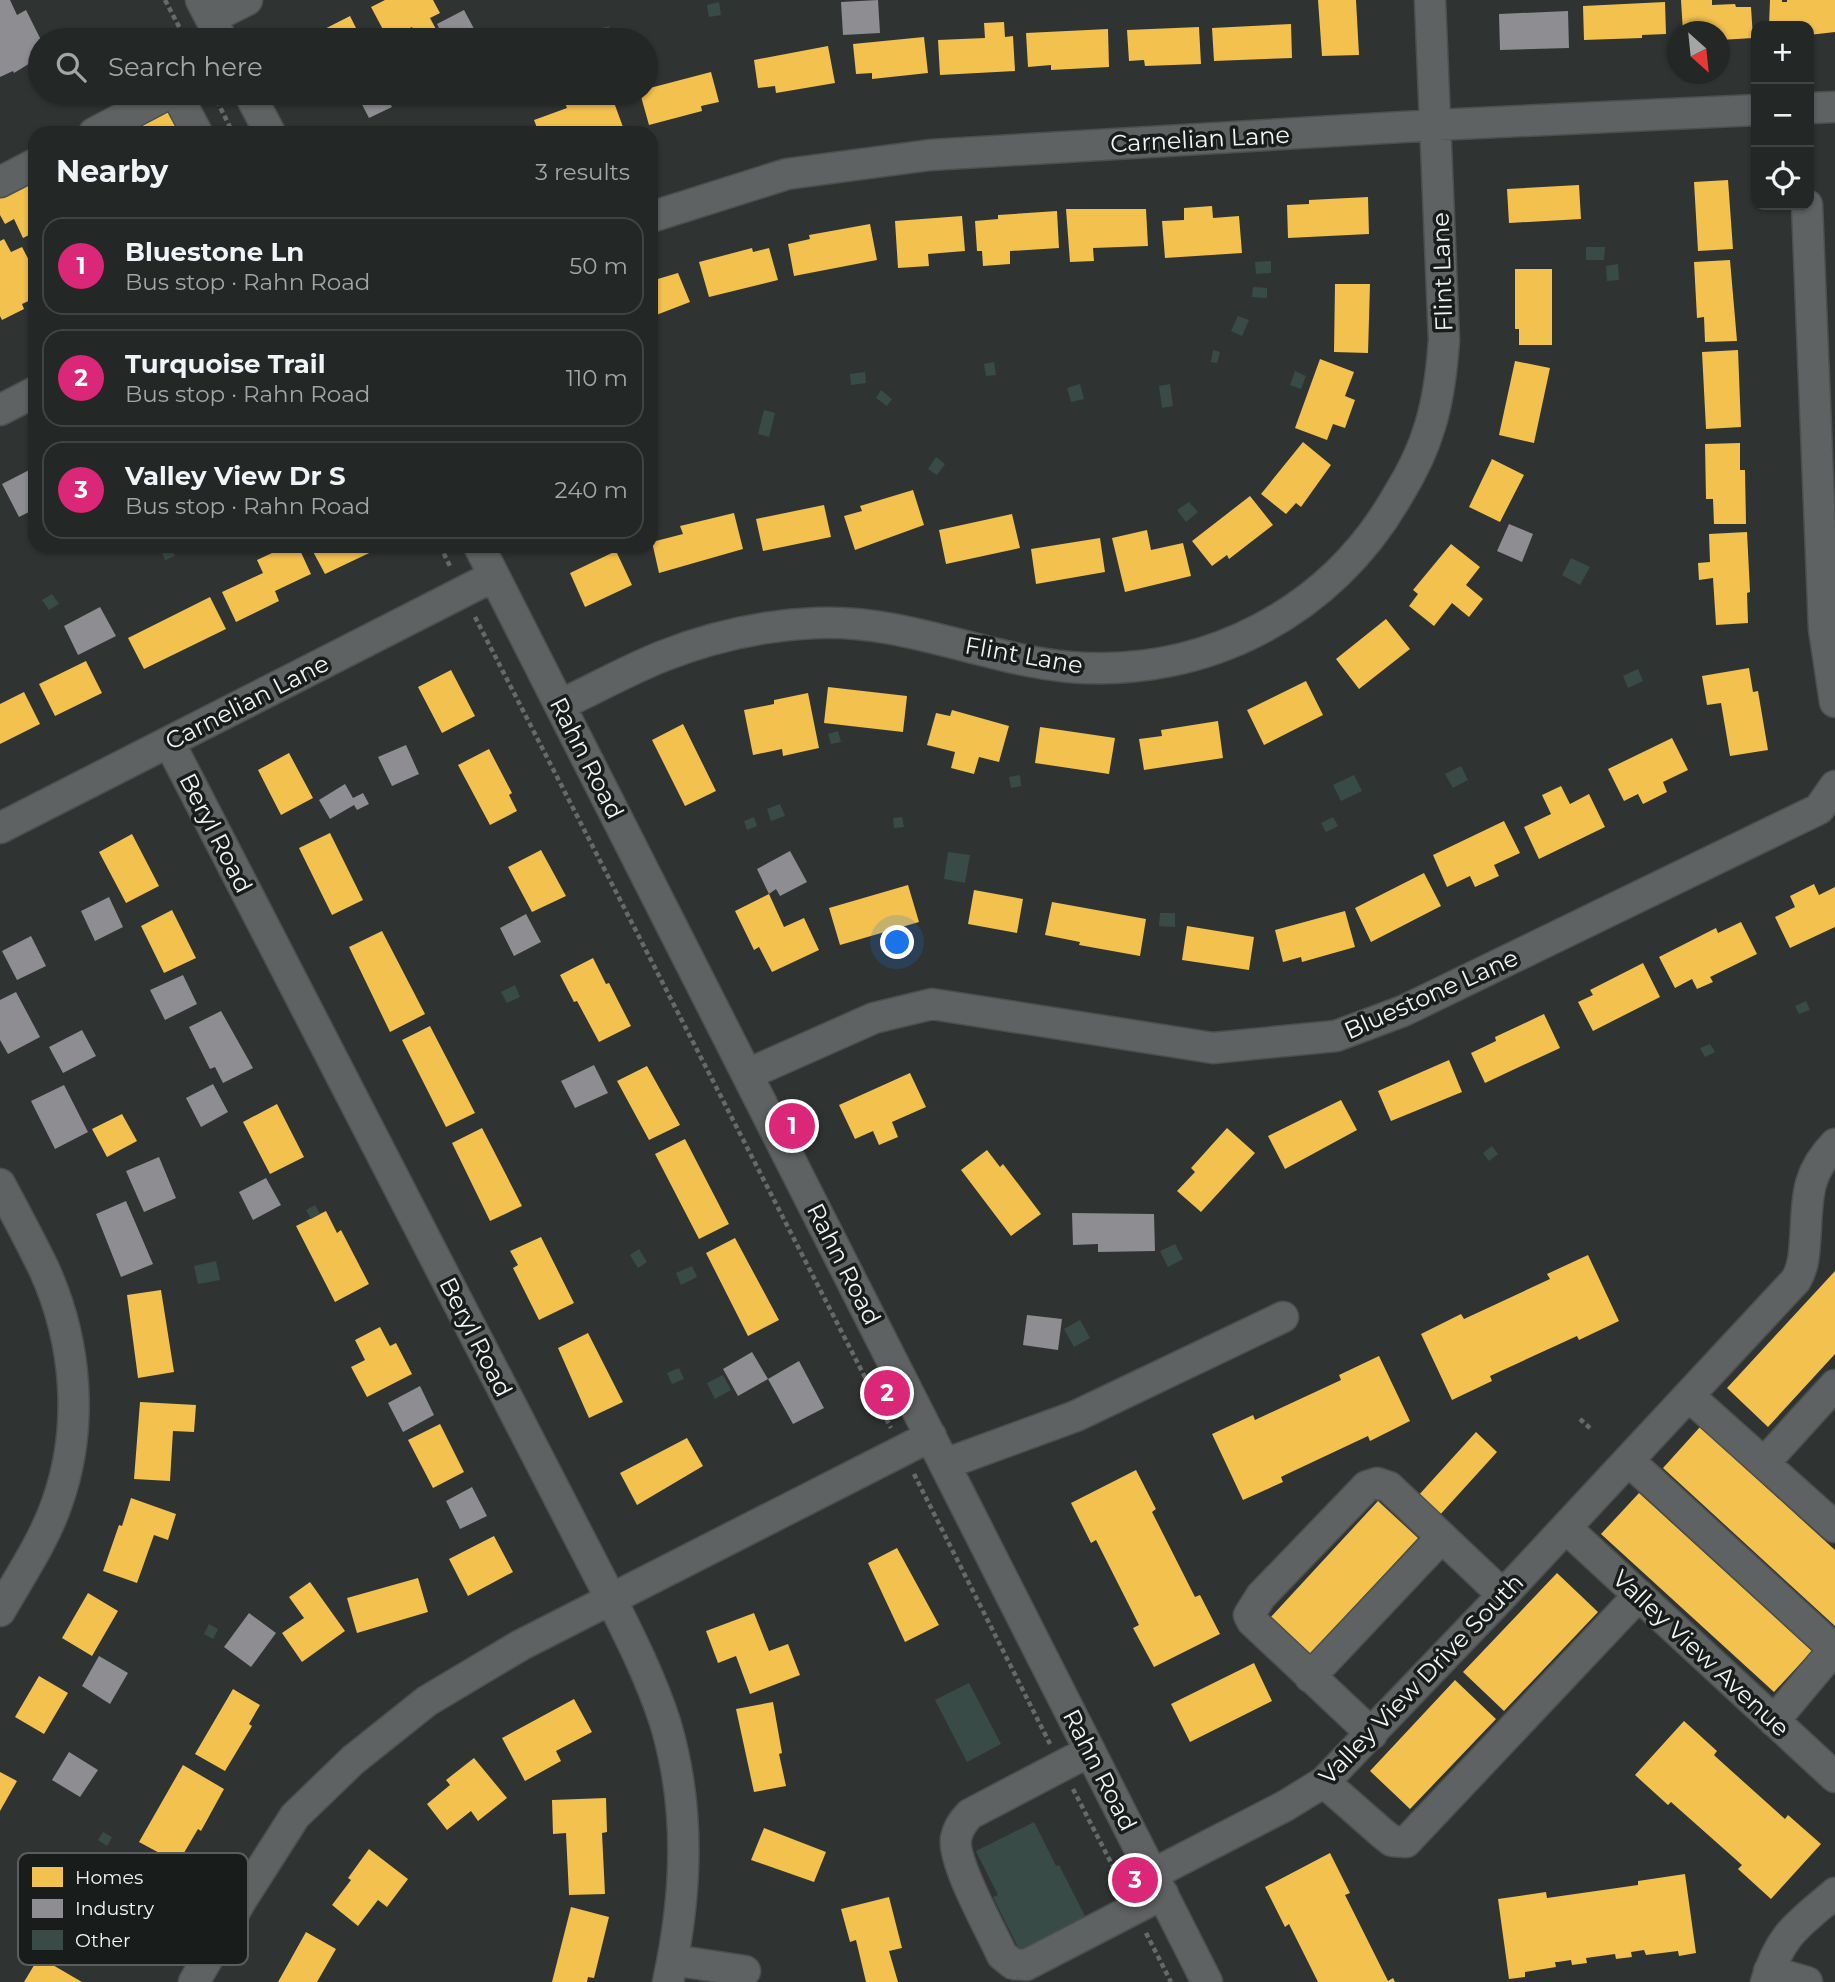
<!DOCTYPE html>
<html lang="en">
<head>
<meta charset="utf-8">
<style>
	:root { --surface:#232726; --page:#2f3332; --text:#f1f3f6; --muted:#a3a5a7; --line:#404443; --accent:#db2777 }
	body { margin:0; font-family:Montserrat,sans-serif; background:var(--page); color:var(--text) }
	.controls { position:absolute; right:21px; top:21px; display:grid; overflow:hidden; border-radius:14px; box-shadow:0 2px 5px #0004 }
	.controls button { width:63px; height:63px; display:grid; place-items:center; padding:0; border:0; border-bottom:2px solid var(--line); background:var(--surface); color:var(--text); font:35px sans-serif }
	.compass { position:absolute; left:1667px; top:21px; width:63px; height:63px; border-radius:50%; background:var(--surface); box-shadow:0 2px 5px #0004; rotate:153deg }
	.you { position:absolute; left:898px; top:943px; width:24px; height:24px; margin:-18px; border:5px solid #fff; border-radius:50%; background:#1a73e8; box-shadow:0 0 0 10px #1a73e833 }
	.badge { display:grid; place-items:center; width:46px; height:46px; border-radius:50%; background:var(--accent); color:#fff; font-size:23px; font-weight:700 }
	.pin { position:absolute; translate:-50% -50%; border:4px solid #fff; box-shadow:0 2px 7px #0006 }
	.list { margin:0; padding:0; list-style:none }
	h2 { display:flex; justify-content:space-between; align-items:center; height:91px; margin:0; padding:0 28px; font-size:30px }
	h2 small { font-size:23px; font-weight:400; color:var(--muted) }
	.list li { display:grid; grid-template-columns:46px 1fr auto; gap:21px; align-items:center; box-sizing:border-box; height:98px; margin:0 14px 14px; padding:0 14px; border:2px solid var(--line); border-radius:21px }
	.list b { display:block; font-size:26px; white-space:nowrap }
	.list p { margin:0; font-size:23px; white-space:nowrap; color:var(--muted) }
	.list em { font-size:23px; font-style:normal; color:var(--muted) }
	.icon { flex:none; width:38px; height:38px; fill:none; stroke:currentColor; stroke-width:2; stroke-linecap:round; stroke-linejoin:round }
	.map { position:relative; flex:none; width:1835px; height:1982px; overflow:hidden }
	.search { position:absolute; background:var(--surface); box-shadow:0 2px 5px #0004; left:28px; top:28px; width:630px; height:77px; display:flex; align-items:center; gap:18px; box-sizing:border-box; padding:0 24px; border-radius:38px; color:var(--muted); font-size:26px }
	.panel { position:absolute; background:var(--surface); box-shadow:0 2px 5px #0004; left:28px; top:126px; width:630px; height:427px; border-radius:21px }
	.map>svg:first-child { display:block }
	.homes { fill:#f2c14e }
	.industry { fill:#8d8d92 }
	.building { fill:#394b47 }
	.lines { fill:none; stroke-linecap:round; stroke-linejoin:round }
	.minor-casing { stroke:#4b4f4e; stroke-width:33 }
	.path { stroke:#676a69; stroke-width:4.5; stroke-dasharray:5 3.5; stroke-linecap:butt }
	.minor { stroke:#5f6262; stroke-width:30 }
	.labels { text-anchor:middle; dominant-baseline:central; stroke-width:7; stroke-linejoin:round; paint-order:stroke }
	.street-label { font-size:24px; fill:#f0f5f3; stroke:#181c1b }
	.key { fill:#181c1b; stroke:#595d5c; stroke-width:2 }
	.key-label { font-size:19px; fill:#f0f5f3 }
</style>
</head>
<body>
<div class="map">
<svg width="1835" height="1982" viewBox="0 0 1835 1982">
	<rect width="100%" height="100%" fill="#2f3432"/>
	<path class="homes" d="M385 0H433L440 13 430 18 437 31 419 40 412 27 388 39 371 7Z
		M1318 0H1356L1359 55 1322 56Z
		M1681 0H1712V5L1735 4 1736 7H1751L1753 38 1720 40V32H1683Z
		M1770 0H1782V2H1787V0H1835V32L1809 35V26H1769Z
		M1665 2 1666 34 1642 35V38L1584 40 1583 6Z
		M350 16 362 40H303Z
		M1004 22 1005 37 1013 36 1015 71 940 75 938 40 985 38 984 23Z
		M1291 24 1292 58 1214 61 1212 28Z
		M1199 27 1201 64 1145 66 1144 60 1129 61 1127 30Z
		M1108 29 1109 67 1051 70V65L1028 67 1026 33Z
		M924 37 928 73 872 79V73L856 74 853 44Z
		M828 46 835 83 776 93 775 86 758 88 754 60Z
		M711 72 719 102 701 106 702 111 649 125 640 93H646V89Z
		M561 93H585L590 105 612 97 623 127 608 133H539L534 120 567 108Z
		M170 110 182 133H123Z
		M35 177V232L23 238 14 219 5 224 0 215V194Z
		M1728 180 1733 249 1698 251 1694 182Z
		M1579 185 1581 219 1509 223 1507 189Z
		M1368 197 1369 234 1288 238 1287 205 1309 204V200Z
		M1212 206 1213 218 1239 216 1242 253 1165 258 1162 221 1184 220V208Z
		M1066 209H1146L1148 246 1093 248 1094 261 1070 262Z
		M1057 211 1059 248 1010 251V264L983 266 982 251H977L975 221 998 219V215Z
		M962 216 965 251 928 254 929 266 898 268 895 221Z
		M870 224 877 260 794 276 788 244 810 239 809 235Z
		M4 239 11 252 22 247 35 272V298L22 304 24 309 2 320 0 316V241Z
		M752 248 753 252 769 248 778 280 709 297 699 262Z
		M1730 260 1737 341 1705 342 1704 317 1697 318 1694 262Z
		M1515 269H1552V345H1519V329H1515Z
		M678 273 690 302 651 317V281Z
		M1335 284H1370L1368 353 1334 352Z
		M1738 350 1741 427 1706 429 1702 352Z
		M1320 359 1354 372 1345 396 1355 400 1345 428 1333 424 1327 440 1295 428Z
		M1515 361 1550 368 1534 443 1499 435Z
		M1303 442 1331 465 1301 507 1296 503 1286 514 1261 494Z
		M1740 443V470H1745L1746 524H1714L1713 499H1706L1705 444Z
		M1492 459 1524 475 1500 522 1469 507Z
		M913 490 924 525 855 550 844 516 862 511 860 506Z
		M1250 496 1273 525 1229 559 1227 555 1212 566 1192 541Z
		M824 505 831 537 763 551 756 519Z
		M734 513 743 549 659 573 652 542 683 534 680 526Z
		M1012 514 1020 548 946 564 939 530Z
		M1147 530 1151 550 1183 543 1191 576 1125 592 1112 538Z
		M1747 532 1750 592 1747 593 1748 623 1716 625 1713 578 1699 580 1698 563 1710 562 1709 534Z
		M1100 538 1105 572 1036 584 1031 549Z
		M1451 544 1480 567 1466 585 1483 599 1469 617 1452 603 1434 626 1409 606 1418 594 1413 590Z
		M287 546H298L311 574 275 591 279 601 236 622 222 592 263 573 257 560Z
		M310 546H384L325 574Z
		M616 551 632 585 585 607 570 573Z
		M210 597 226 629 144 669 128 638Z
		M1386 619 1410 649 1359 689 1336 659Z
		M86 661 102 693 55 716 39 684Z
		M1749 668 1753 692 1758 691 1768 750 1730 756 1721 703 1707 705 1702 676Z
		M451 670 475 716 442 733 418 687Z
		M1306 681 1323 715 1264 745 1247 710Z
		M828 687 907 696 903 732 824 723Z
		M24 692 40 724 0 744V704Z
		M808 693 819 748 783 756 782 749 753 755 744 710 774 704V700Z
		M952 710 1009 726 999 762 979 757 974 774 951 768 955 752 927 745 936 713 950 716Z
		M1218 721 1223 758 1144 770 1139 739 1162 736 1161 730Z
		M683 724 716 791 685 806 652 740Z
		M1040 727 1115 738 1109 774 1035 763Z
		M1672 738 1688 770 1663 782 1667 792 1643 804 1638 794 1624 801 1608 769Z
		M489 749 512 793 509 795 517 811 490 825 458 765Z
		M289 753 313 798 281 815 258 770Z
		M1561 786 1570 804 1589 794 1605 827 1539 859 1524 827 1551 814 1542 795Z
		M1504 821 1520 853 1494 865 1499 876 1475 887 1470 876 1447 887 1433 855Z
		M330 833 363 900 332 915 299 848Z
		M132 834 159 886 126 903 99 852Z
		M541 850 566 896 532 912 508 867Z
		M1424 873 1441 906 1371 942 1355 908Z
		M1814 884 1819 895 1835 887V927L1790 948 1775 917 1795 907 1790 896Z
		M908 885 919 922 840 945 829 908Z
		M974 890 1023 899 1017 933 968 924Z
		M769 894 784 927 804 918 819 950 772 972 759 947 754 950 735 911Z
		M1052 902 1146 919 1140 956 1079 945 1080 942 1045 935Z
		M172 910 196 958 164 973 141 926Z
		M1345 911 1355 947 1302 962 1301 957 1283 962 1275 930Z
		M1741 922 1757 954 1710 977 1713 982 1697 989 1692 979 1675 988 1659 957 1716 928 1718 933Z
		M1187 926 1254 937 1249 970 1182 960Z
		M382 931 425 1014 390 1032 349 947Z
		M593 958 606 984 609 983 631 1026 599 1042 577 1001 574 1002 560 975Z
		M1643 963 1660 997 1593 1031 1578 1002 1593 995 1590 990Z
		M1544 1014 1560 1048 1485 1083 1471 1053 1496 1041 1495 1037Z
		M430 1026 475 1113 446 1127 402 1040Z
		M1449 1060 1462 1092 1391 1121 1378 1091Z
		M647 1066 680 1125 649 1140 617 1081Z
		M910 1073 926 1107 892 1122 898 1137 879 1145 873 1131 855 1139 839 1105Z
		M1341 1100 1357 1130 1285 1169 1268 1136Z
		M277 1104 304 1157 270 1174 243 1122Z
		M122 1114 137 1141 107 1157 92 1129Z
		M482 1128 522 1206 490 1221 452 1143Z
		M1227 1128 1255 1153 1201 1212 1177 1191 1195 1172 1191 1168Z
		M685 1139 729 1224 699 1239 655 1154Z
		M987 1150 1000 1167 1003 1164 1041 1214 1011 1236 961 1170Z
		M326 1211 337 1233 341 1230 369 1284 335 1302 296 1226Z
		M541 1237 574 1303 539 1320 513 1268 518 1265 510 1251Z
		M735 1238 779 1320 748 1336 706 1253Z
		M1588 1255 1619 1321 1579 1340 1577 1336 1490 1376 1492 1381 1452 1400 1421 1334 1461 1314 1464 1319 1550 1279 1547 1274Z
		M1835 1271V1354L1768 1427 1727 1388Z
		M161 1290 174 1372 138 1378 127 1295Z
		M380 1327 390 1346 396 1343 412 1374 367 1397 351 1367 365 1360 355 1340Z
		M588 1333 623 1402 589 1418 558 1348Z
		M1379 1356 1410 1421 1370 1441 1368 1436 1285 1475 1281 1477 1283 1482 1243 1500 1212 1434 1253 1415 1255 1420 1341 1380 1339 1375Z
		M140 1402 196 1405 194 1432 173 1431 170 1481 134 1479Z
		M440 1424 464 1472 433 1488 408 1440Z
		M1700 1427 1835 1550V1626L1663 1468Z
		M1476 1432 1497 1452 1438 1517 1417 1497Z
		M687 1438 703 1466 637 1505 620 1473Z
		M1136 1470 1156 1509 1152 1512 1195 1597 1200 1595 1220 1634 1154 1667 1133 1628 1139 1625 1096 1540 1091 1543 1071 1503Z
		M1639 1493 1812 1651 1774 1692 1601 1534Z
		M131 1498 176 1514 168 1540 154 1535 137 1583 103 1571 119 1525 122 1526Z
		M1378 1501 1418 1538 1309 1656 1269 1619Z
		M494 1536 513 1572 468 1596 449 1559Z
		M897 1548 939 1625 905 1642 868 1563Z
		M1557 1573 1598 1612 1504 1711 1463 1672Z
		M418 1578 428 1612 357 1633 347 1598Z
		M310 1582 345 1631 302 1662 282 1633 304 1618 289 1597Z
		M88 1593 118 1611 92 1656 62 1638Z
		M754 1613 769 1651 788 1644 800 1675 750 1694 736 1656 718 1663 706 1631Z
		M1254 1663 1272 1701 1190 1742 1171 1704Z
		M39 1676 68 1693 44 1734 15 1717Z
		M1455 1680 1496 1719 1410 1809 1370 1771Z
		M233 1689 260 1705 249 1724 252 1726 225 1771 195 1754Z
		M574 1699 592 1732 556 1751 561 1761 525 1781 502 1738Z
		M773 1702 782 1753 779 1754 786 1786 754 1792 736 1709Z
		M1684 1721 1717 1751 1714 1755 1716 1757 1785 1819 1788 1815 1821 1844 1771 1899 1738 1869 1742 1865 1671 1802 1668 1805 1635 1775Z
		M474 1758 507 1798 478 1821 471 1811 447 1830 427 1804 450 1785 446 1780Z
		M183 1765 224 1789 201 1831 198 1829 178 1863 139 1842Z
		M0 1772 17 1781 0 1811Z
		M606 1798 607 1832 602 1833 605 1894 569 1895 566 1833 553 1834 552 1800Z
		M764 1828 826 1852 814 1882 751 1860Z
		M369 1849 408 1879 387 1907 378 1900 358 1926 332 1905 351 1880 348 1878Z
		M1330 1853 1350 1893 1345 1895 1388 1981 1393 1978 1395 1982H1318L1289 1924 1285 1927 1265 1887Z
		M1685 1874 1696 1953 1679 1956 1678 1951 1646 1955 1644 1950 1631 1952 1632 1957 1616 1959 1615 1954 1586 1958 1587 1963 1572 1965 1571 1960 1558 1962H1555L1556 1967 1525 1972V1977L1509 1979 1498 1899 1546 1892 1547 1898 1638 1885V1881Z
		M889 1897 902 1948 889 1951 898 1982H866L856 1940 850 1942 841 1909Z
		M571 1907 609 1917 594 1978 588 1977 587 1982H552Z
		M306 1932 336 1949 317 1982H278Z
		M39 1957 82 1982H24Z"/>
	<path class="industry" d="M0 0H10L17 15 26 10 41 40 40 49 36 51 40 57 14 73 13 71 0 77Z
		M878 0 880 33 843 35 841 2Z
		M464 10 479 38 474 40H445L437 24Z
		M1568 11 1569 48 1500 50 1499 14Z
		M356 93H385L392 107 369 118Z
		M35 467V509L19 517 2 484Z
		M1509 524 1533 534 1522 562 1497 551Z
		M100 607 116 636 78 655 64 626Z
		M406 745 419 774 392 786 378 757Z
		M345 784 353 798 363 793 369 804 357 810 354 805 330 819 319 800Z
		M790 851 807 882 780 896 776 889 769 894 757 869Z
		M109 897 123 927 95 941 81 911Z
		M526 914 541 942 514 956 500 928Z
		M31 936 46 966 17 980 2 951Z
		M183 975 197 1004 165 1020 150 990Z
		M16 992 40 1037 8 1054 0 1040V1000Z
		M221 1011 253 1068 223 1083 215 1067 210 1069 189 1027Z
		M82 1030 96 1056 63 1073 49 1047Z
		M594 1065 608 1093 575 1108 561 1081Z
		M213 1084 228 1112 201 1127 186 1098Z
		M64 1085 88 1132 55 1149 31 1101Z
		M159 1157 176 1198 144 1212 126 1171Z
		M266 1178 281 1205 253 1220 239 1192Z
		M126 1201 153 1264 121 1277 96 1214Z
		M1072 1213 1154 1214 1155 1251 1098 1252V1244L1073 1245Z
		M1027 1315 1062 1319 1058 1350 1023 1345Z
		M752 1352 768 1379 738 1396 723 1369Z
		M799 1361 824 1408 793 1424 768 1379Z
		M420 1386 434 1415 403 1432 388 1403Z
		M472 1487 487 1516 460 1529 446 1501Z
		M249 1613 276 1633 251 1667 224 1647Z
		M99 1656 128 1673 110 1704 82 1686Z
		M69 1752 98 1770 80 1797 52 1780Z"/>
	<path class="building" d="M719 2 721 15 709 17 707 5Z
		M609 26 612 38 601 40 598 29Z
		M455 93H469L470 95 460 101Z
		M1586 247H1605L1604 260H1586Z
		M1271 261V273L1256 274 1255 262Z
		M1618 264 1619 280 1607 281 1606 266Z
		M1253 287 1267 288V298L1252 297Z
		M1238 316 1249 320 1242 336 1231 331Z
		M1213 350 1220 352 1217 363 1211 362Z
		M994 362 996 375 986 376 984 364Z
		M1295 371 1306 376 1301 389 1290 385Z
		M865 372 866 383 851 385 850 374Z
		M1080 384 1084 399 1071 402 1067 388Z
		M1170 384 1173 406 1162 408 1159 386Z
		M881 390 892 399 887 406 876 398Z
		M764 410 775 413 769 437 758 434Z
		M936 457 945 464 937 475 928 469Z
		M1189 502 1198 512 1186 522 1177 510Z
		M171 546 175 556 165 560 161 550Z
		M1571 558 1590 567 1580 585 1562 575Z
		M52 594 59 604 49 610 42 600Z
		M1638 669 1643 681 1628 688 1623 676Z
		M838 731 841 742 831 744 828 734Z
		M1461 766 1468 780 1453 788 1445 774Z
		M1020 775 1021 786 1011 788 1009 777Z
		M1354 775 1362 791 1341 801 1333 785Z
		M780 804 785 816 771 821 767 809Z
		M754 817 757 826 747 830 744 821Z
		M902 817 904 827 894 828 893 818Z
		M1333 817 1338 826 1326 832 1321 823Z
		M948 852 970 855 965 883 944 879Z
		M1160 913H1175V927L1159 926Z
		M515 985 520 997 507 1003 501 992Z
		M1806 1001 1810 1010 1799 1014 1795 1006Z
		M1710 1044 1715 1052 1705 1057 1700 1048Z
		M1492 1146 1498 1154 1489 1161 1483 1153Z
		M315 1205 320 1214 311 1219 306 1210Z
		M1175 1244 1183 1259 1168 1267 1160 1251Z
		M639 1249 647 1262 638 1268 630 1255Z
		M216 1261 220 1280 198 1284 194 1266Z
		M692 1266 697 1277 681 1285 676 1273Z
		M1080 1320 1090 1338 1074 1347 1064 1329Z
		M679 1368 684 1379 672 1384 667 1373Z
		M723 1375 731 1390 715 1399 707 1383Z
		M209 1624 218 1629 213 1639 204 1634Z
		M969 1683 1001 1744 967 1762 935 1700Z
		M1034 1822 1056 1866 1059 1865 1086 1918 1020 1951 993 1897 998 1895 976 1851Z
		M103 1832 112 1837 107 1846 98 1840Z"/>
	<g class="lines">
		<g class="minor-casing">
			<path id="minor" d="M201 0 222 40
				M211 18 247 0
				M176 93 197 133
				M249 93 270 133
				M1809 108 1835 107
				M94 133 170 93
				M0 182 35 164
				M1807 205 1824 629 1835 702
				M651 217 787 174 930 155 1436 125 1756 110
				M0 410 35 392
				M479 546 1207 1982
				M560 705C594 689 628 670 663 656 711 637 766 625 817 623 904 619 984 659 1069 667 1205 678 1331 613 1398 495 1411 474 1423 450 1430 426 1439 397 1442 369 1444 340L1430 0
				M169 742 611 1599C631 1639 651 1679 665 1722 691 1808 687 1895 668 1982
				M0 828 494 576
				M748 1074 874 1018 932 1004 1213 1048 1336 1036 1403 1011 1819 809 1835 786
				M0 1184C15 1212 30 1240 44 1269 77 1342 84 1427 57 1503 44 1541 20 1576 0 1611
				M1689 1396 1835 1527
				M1629 1461 1834 1649
				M1764 1463 1835 1385
				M945 1464 1076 1416 1283 1317
				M1566 1528 1835 1777
				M1310 1677 1442 1537
				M1774 1721 1835 1648
				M1372 1734 1252 1621 1249 1615 1261 1596 1367 1486 1377 1483 1389 1487 1503 1595
				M1090 1751 970 1814C963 1821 958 1828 956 1838 952 1862 991 1930 1002 1955L1013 1964 1026 1965 1163 1894
				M1324 1782 1382 1833 1392 1841 1406 1842 1639 1595
				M1153 1874 1285 1806 1324 1782 1503 1595 1796 1280C1803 1268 1804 1256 1805 1242 1808 1201 1804 1176 1835 1144
				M673 1960 745 1971
				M1769 1971 1807 1982
				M194 1982 242 1899 295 1816 353 1760 427 1701 521 1645 931 1436
				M1766 1982C1781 1933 1798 1925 1835 1893"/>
		</g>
		<path class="path" d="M165 0 186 40
			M213 93 233 133
			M440 546 451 568
			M475 617 891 1428
			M1580 1419 1592 1430
			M914 1474 1050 1744
			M1073 1789 1122 1884
			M1146 1933 1171 1982"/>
		<use href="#minor" class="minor"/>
	</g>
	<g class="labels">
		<g class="street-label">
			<text transform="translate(1200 139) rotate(-3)">Carnelian Lane</text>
			<text transform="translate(1442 272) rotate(-92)">Flint Lane</text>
			<text transform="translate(1024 655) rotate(10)">Flint Lane</text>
			<text transform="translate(247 702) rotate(-27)">Carnelian Lane</text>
			<text transform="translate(587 758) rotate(63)">Rahn Road</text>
			<text transform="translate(216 833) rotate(63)">Beryl Road</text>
			<text transform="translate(1431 994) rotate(-24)">Bluestone Lane</text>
			<text transform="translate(844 1264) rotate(63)">Rahn Road</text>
			<text transform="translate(476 1337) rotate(63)">Beryl Road</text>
			<text transform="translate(1701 1653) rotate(43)">Valley View Avenue</text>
			<text transform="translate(1421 1679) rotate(-46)">Valley View Drive South</text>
			<text transform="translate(1100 1770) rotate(63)">Rahn Road</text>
		</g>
	</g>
	<rect x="18" y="1853" width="230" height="112" rx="10" class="key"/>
	<rect x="32" y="1867" width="31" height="20" fill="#f2c14e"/>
	<rect x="32" y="1899" width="31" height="19" fill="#8d8d92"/>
	<rect x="32" y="1930" width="31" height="20" fill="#394b47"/>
	<g class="key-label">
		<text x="75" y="1884">Homes</text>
		<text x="75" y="1915">Industry</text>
		<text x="75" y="1947">Other</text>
	</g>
</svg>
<div class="controls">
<button>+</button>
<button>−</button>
<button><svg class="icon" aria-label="locate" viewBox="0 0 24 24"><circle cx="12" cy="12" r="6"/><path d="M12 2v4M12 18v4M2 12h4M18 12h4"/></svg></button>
</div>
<svg class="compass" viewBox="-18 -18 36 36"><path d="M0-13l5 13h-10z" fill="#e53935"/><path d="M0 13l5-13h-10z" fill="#a3a5a7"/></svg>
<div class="you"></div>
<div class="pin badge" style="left:792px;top:1126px">1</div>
<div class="pin badge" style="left:887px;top:1393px">2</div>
<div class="pin badge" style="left:1135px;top:1880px">3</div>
<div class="search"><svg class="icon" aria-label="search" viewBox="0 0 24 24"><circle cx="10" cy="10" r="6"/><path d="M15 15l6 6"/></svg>Search here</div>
<section class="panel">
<h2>Nearby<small>3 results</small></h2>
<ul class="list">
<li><span class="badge">1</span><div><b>Bluestone Ln</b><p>Bus stop · Rahn Road</p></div><em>50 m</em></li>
<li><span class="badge">2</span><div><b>Turquoise Trail</b><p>Bus stop · Rahn Road</p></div><em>110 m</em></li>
<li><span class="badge">3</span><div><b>Valley View Dr S</b><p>Bus stop · Rahn Road</p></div><em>240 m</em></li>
</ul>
</section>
</div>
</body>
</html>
